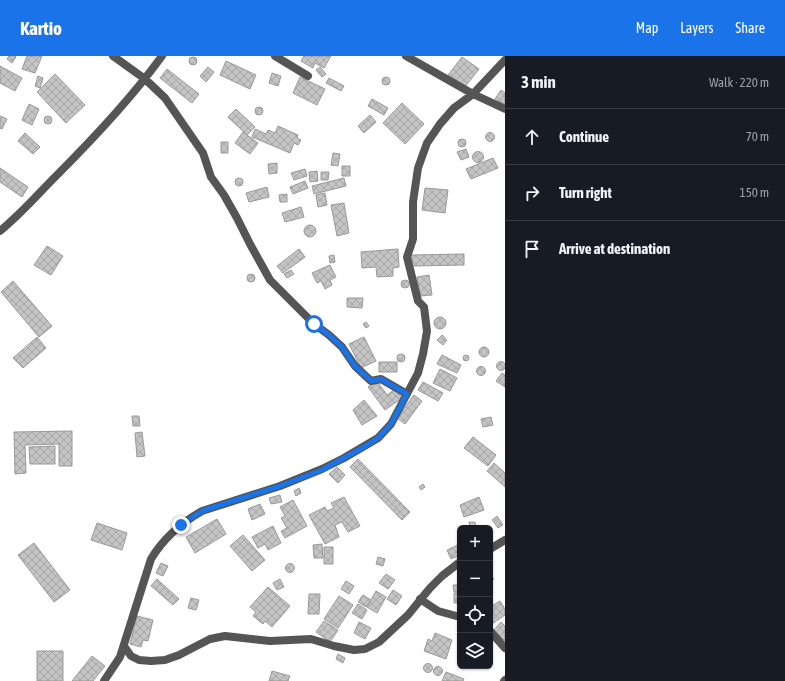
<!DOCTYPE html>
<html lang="en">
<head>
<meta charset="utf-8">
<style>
	:root { --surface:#171b24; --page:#20242c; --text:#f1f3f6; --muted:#9ea1a6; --line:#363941; --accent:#1a73e8 }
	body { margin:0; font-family:"Asap Condensed",sans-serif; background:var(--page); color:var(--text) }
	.controls { position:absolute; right:12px; bottom:12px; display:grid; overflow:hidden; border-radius:6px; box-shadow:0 1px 3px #0004 }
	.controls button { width:36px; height:36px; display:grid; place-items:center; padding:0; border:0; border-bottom:1px solid var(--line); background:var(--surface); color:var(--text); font:20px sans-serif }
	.stop { position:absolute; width:12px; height:12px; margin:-9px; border:3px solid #1a73e8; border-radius:50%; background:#fff }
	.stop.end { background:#1a73e8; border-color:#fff; box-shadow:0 1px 4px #0008 }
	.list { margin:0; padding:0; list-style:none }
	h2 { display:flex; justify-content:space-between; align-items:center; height:52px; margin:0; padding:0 16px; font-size:17px }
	h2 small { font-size:13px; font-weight:400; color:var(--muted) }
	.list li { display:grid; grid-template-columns:26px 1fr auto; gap:12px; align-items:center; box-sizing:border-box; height:56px; padding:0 16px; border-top:1px solid var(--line) }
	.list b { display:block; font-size:15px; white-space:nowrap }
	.list em { font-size:13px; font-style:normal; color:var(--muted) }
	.icon { flex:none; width:22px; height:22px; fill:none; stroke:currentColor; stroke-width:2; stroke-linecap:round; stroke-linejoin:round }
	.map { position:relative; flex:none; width:505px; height:625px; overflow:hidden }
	header { display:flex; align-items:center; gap:24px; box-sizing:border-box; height:56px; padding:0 20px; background:var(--accent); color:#fff }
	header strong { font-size:19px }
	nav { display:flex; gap:22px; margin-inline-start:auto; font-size:14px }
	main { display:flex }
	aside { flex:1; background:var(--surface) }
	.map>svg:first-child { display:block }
	.building { fill:url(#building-cross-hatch); stroke:#999 }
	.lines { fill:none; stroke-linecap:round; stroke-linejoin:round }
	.minor { stroke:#555; stroke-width:8 }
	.route { stroke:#1a73e8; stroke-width:5 }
</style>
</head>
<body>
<header>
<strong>Kartio</strong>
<nav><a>Map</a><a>Layers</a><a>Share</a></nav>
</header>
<main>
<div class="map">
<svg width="505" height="625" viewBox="0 0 505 625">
	<defs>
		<pattern id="building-cross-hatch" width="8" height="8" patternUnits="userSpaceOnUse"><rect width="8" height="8" fill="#c4c4c4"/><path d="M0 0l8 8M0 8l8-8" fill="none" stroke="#a7a7a7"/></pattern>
	</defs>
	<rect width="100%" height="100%" fill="#fff"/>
	<path class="building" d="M9 0H15L16 1 12 7 7 3Z
		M27 0H42L35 17 22 13Z
		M304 0H331L324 12 315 7 313 12 301 5Z
		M462 1 479 13 464 32 448 19Z
		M189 5a4 4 0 1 1 8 0a4 4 0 1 1-8 0Z
		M226 5 256 19 250 33 220 19Z
		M0 10 22 22 15 35 0 27Z
		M208 11 214 16 206 26 200 20Z
		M320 11 326 18 322 21 316 14Z
		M167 13 199 38 192 47 160 22Z
		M272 17 281 20 278 30 269 27Z
		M55 18 85 49 66 67 37 36Z
		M38 20 43 22 40 32 35 30Z
		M300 21 325 33 317 49 293 37Z
		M382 25a4 4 0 1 1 8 0a4 4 0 1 1-8 0Z
		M329 22 344 30 341 35 326 27Z
		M501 34 505 37V49L495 43Z
		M372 43 388 52 384 59 368 50Z
		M402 47 424 68 405 88 383 67Z
		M29 48 39 53 32 69 22 64Z
		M255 55a4 4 0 1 1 8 0a4 4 0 1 1-8 0Z
		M236 53 255 71 247 79 228 61Z
		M370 59 376 66 364 77 358 70Z
		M0 60 7 63 2 73 0 72Z
		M44 64a4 4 0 1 1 8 0a4 4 0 1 1-8 0Z
		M278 70 298 79 297 82 301 84 298 89 294 87 290 97 252 81 255 73 266 78 268 74 275 77Z
		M243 76 258 87 250 98 235 87Z
		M485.5 81a4.5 4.5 0 1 1 9 0a4.5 4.5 0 1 1-9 0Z
		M25 77 40 91 33 98 18 85Z
		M458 87a4 4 0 1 1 8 0a4 4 0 1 1-8 0Z
		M221 86H228V97H221Z
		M466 93 469 101 461 104 457 96Z
		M472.5 101a5.5 5.5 0 1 1 11 0a5.5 5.5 0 1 1-11 0Z
		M333 97 340 98 338 110 331 109Z
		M493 102 498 112 471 123 466 113Z
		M277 107V117L269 118 268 108Z
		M342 110H350V120H342Z
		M0 112 28 131 22 141 0 126Z
		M305 113 307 120 294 124 291 117Z
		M317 115 318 125 310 126 309 116Z
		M321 116H329L328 124H321Z
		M344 122 346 130 314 138 312 130Z
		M235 126a4 4 0 1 1 8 0a4 4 0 1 1-8 0Z
		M305 125 308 132 293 138 290 131Z
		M267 131 269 141 249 146 246 137Z
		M425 132 448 134 445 157 422 154Z
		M325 137 327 149 318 151 316 139Z
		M287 138V146H280L279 139Z
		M344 147 349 177 337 180 331 149Z
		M301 151 304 161 285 166 282 157Z
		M304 175a6 6 0 1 1 12 0a6 6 0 1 1-12 0Z
		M47 190 63 200 51 219 34 209Z
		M299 193 305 201 283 217 277 210Z
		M398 193 399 211 393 212V220L377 221 376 211 362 212 361 196Z
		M464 198V209L412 210V199Z
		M334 199 335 206 330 207 329 200Z
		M330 209 336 221 330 224 332 229 325 233 321 225 317 227 312 217Z
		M291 214 294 218 287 222 284 218Z
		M247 222a4 4 0 1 1 8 0a4 4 0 1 1-8 0Z
		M429 219 432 239 420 240 417 221Z
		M401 228a4 4 0 1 1 8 0a4 4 0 1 1-8 0Z
		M13 225 52 270 39 281 1 236Z
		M347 242H363L362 252 347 251Z
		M434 267a6 6 0 1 1 12 0a6 6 0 1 1-12 0Z
		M366 266 369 270 366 272 363 268Z
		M442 279 447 284 443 289 437 284Z
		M37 281 46 292 23 312 13 302Z
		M364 281 376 305 361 312 349 288Z
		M479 296a5 5 0 1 1 10 0a5 5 0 1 1-10 0Z
		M397 302a4 4 0 1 1 8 0a4 4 0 1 1-8 0Z
		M442 299 461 309 457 317 437 308Z
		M463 302a3 3 0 1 1 6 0a3 3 0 1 1-6 0Z
		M496.5 310a4.5 4.5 0 1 1 9 0a4.5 4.5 0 1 1-9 0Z
		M379 306H397V316H379Z
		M476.5 315a4.5 4.5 0 1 1 9 0a4.5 4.5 0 1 1-9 0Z
		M440 313 457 322 450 335 433 327Z
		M502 317 505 319V331L496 325Z
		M377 325 387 339 395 333 402 342 385 354 368 331Z
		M423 326 443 337 438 345 418 334Z
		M414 339 422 345 405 368 397 362Z
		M364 344 377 360 362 369 353 354Z
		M132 360H139L140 370H133Z
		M491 361 493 369 483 371 481 363Z
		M72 375V410H59V388L25 389 26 417 15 418 14 376Z
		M142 376 145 400 137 401 135 377Z
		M473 381 496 399 488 410 464 392Z
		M55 390V408H30L29 391Z
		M358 403 410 456 402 464 350 411Z
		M494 407 505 417V431L487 415Z
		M337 411 345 419 338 427 329 418Z
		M423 428 425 431 421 434 419 431Z
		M299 432 301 437 296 440 294 435Z
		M280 439 282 446 271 448 269 442Z
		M344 441 360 470 348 476 342 466 335 469 339 481 325 488 309 459 325 451 327 455 334 452 331 447Z
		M479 441 484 454 464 461 460 449Z
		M293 444 307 470 285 482 281 475 287 472 281 462 285 460 280 451Z
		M260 448 265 458 252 464 248 453Z
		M497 460 503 469 498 472 492 464Z
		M217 463 226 478 195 497 186 481Z
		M469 466H475L476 472H470Z
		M97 467 127 477 122 494 91 484Z
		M273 470 281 487 268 494 265 488 258 492 252 481Z
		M243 479 265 504 252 515 230 490Z
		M34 487 70 534 54 546 18 499Z
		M322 488 323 502H314L313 489Z
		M460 488V499L451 503 447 494Z
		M324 491H333V508H324Z
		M378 501 385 503 383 510 376 508Z
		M161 507 168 510 163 520 156 517Z
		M285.5 512a4.5 4.5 0 1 1 9 0a4.5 4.5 0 1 1-9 0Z
		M386 518 395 524 388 533 379 527Z
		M490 520 494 523 491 526H490Z
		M157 523 179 543 173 549 151 530Z
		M280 523 284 531 277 534 273 527Z
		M346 525 354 530 349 538 341 533Z
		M453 529H460V536H454Z
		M268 531 290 550 272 571 265 565 263 568 253 560 256 556 250 551Z
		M393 534 402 540 396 549 387 543Z
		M376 535 386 541 377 557 367 551Z
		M454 537H460V547H454Z
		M309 538H320L319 558H308Z
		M363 539 371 544 366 551 358 546Z
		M339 540 353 549 338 572 324 563Z
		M191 542 199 544 196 554 188 552Z
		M500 545 505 553V559L492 568 490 565V551Z
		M358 548 367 554 362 563 352 557Z
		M137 560 153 564 148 585 143 584 141 591 130 588Z
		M324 565 338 574 330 586 316 576Z
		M359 566 371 572 365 583 354 577Z
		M501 566 505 570V585L494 574Z
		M435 577 452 584 446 603 424 595 428 583 432 585Z
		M37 595H63V625H37Z
		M338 598 345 602 343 607 336 603Z
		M92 600 105 610 93 625H72Z
		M423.5 612a4.5 4.5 0 1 1 9 0a4.5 4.5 0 1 1-9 0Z
		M433.5 615a4.5 4.5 0 1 1 9 0a4.5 4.5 0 1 1-9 0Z
		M272 615 290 620 288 625H269Z
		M446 616 464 623 463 625H442Z"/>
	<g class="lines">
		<path class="minor" d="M113 0 145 23 165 42 203 97 211 121 224 139 237 162 250 188 270 224 314 268 329 279 342 291 355 310 371 325 381 323 407 338
			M275 0 308 20
			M406 0 473 38 505 53
			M0 175C21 158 38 138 57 119 94 82 131 43 162 0
			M490 493 505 484
			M420 543 438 555 460 561
			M490 575 505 592
			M124 590 131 600 139 604 151 605 165 604 179 599 210 583 225 580 270 585 311 583 334 590 354 594 365 593 379 586 408 559 430 532 442 520 460 506
			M104 625 120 601 151 503C163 483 181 467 202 455L280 430 322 413 344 402 378 382 391 368 418 317 423 298 427 275 424 251 418 245 407 201 413 183V146L418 112 427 87 440 68 454 52 473 38 505 4
			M504 625 505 624"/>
	</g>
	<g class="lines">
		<path class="route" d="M181 469 202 455 280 430 322 414 364 391 378 382 391 368 407 338 381 323 371 325 355 310 342 291 329 279 314 268"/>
	</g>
</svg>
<div class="controls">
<button>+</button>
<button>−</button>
<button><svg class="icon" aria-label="locate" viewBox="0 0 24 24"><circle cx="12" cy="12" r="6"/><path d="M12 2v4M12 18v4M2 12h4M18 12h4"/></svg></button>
<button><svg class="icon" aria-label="layers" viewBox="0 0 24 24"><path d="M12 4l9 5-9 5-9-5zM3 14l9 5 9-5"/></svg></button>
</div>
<div class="stop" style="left:314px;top:268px"></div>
<div class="stop end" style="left:181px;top:469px"></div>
</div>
<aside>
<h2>3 min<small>Walk · 220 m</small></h2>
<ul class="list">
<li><svg class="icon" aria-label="ahead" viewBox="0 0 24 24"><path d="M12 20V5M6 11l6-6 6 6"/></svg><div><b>Continue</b></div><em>70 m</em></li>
<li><svg class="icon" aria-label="right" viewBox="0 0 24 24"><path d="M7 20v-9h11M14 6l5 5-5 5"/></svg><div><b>Turn right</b></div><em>150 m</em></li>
<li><svg class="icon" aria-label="arrive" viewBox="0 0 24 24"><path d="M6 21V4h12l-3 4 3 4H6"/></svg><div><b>Arrive at destination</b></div></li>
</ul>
</aside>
</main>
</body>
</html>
